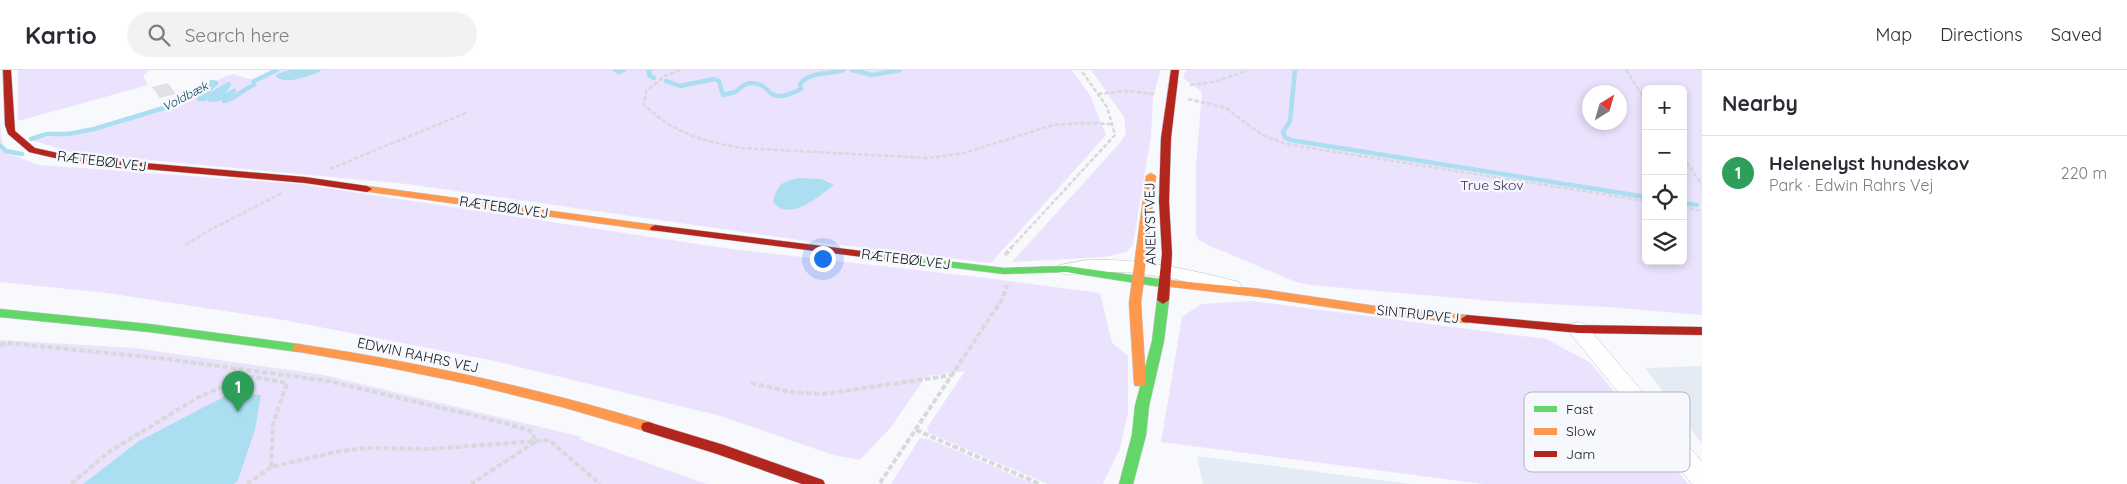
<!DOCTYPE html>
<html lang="en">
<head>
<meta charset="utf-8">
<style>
	:root { --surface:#fff; --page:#f2f2f3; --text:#2b2b33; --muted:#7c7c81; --line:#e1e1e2; --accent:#1a73e8 }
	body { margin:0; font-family:Quicksand,sans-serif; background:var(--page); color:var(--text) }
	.controls { position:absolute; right:15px; top:15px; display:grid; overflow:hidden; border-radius:8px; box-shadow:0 2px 8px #0003 }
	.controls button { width:45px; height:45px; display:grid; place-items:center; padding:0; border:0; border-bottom:1px solid var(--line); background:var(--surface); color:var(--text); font:25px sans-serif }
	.compass { position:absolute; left:1582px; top:15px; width:45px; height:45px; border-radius:50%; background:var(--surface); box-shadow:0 2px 8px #0003; rotate:37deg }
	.you { position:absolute; left:822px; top:188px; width:18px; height:18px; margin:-12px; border:4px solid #fff; border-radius:50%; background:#1a73e8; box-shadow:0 0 0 8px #1a73e833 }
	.badge { display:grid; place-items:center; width:32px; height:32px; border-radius:50%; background:var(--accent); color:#fff; font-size:16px; font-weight:700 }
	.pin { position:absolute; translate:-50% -41px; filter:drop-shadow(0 1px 2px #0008) }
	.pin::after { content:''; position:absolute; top:26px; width:18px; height:15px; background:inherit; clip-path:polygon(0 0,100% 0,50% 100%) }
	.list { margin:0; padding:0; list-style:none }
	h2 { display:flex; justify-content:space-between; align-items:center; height:65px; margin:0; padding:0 20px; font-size:21px }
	h2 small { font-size:16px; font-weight:400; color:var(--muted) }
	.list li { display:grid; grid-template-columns:32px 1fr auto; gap:15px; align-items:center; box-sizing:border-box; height:75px; padding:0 20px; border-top:1px solid var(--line) }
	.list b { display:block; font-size:19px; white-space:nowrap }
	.list p { margin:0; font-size:16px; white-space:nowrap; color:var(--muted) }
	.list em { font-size:16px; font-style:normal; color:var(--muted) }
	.icon { flex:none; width:28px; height:28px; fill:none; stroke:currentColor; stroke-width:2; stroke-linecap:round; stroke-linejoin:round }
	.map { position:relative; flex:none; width:1702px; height:414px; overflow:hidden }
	header { display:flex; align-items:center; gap:30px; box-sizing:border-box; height:70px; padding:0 25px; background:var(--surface); border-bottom:1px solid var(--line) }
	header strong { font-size:24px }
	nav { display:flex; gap:28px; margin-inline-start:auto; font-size:18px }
	.search { width:350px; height:45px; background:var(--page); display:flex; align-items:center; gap:12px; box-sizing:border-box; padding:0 18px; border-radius:28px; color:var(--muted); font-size:19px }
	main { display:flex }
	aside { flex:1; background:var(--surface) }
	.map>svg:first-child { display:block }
	.built { fill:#e5ebf4 }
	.green { fill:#ebe2fd; fill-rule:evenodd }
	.water { fill:#acdef2 }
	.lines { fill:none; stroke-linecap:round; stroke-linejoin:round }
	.stream { stroke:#acdef2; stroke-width:4.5 }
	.building { fill:#dfe1e5 }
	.street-casing { stroke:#c2c4c7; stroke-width:1 }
	.fast-casing { stroke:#c2c4c7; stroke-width:1 }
	.slow-casing { stroke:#c2c4c7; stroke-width:1 }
	.jam-casing { stroke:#c2c4c7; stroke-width:1 }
	.path-far1 { stroke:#d8d9da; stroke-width:2.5; stroke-dasharray:4.5 2; stroke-linecap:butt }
	.path { stroke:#d8d9da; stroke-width:4; stroke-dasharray:5.5 2.5; stroke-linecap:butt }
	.street { fill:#fefeff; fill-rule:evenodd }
	.fast { fill:#63d668; fill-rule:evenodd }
	.slow { fill:#ff974d; fill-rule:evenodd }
	.jam { fill:#b3261e; fill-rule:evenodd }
	.labels { text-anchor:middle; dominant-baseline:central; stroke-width:5; stroke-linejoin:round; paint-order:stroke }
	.far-water-label { font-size:12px; font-style:italic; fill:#064658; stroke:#f6f8fd }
	.street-label { font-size:14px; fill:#121519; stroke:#f6f8fd }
	.park-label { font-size:14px; fill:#3b1c5b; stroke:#f6f8fd }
	.key { fill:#f6f8fd; stroke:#b2b4b9; stroke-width:1 }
	.key-label { font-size:14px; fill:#121519 }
</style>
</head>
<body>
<header>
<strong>Kartio</strong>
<div class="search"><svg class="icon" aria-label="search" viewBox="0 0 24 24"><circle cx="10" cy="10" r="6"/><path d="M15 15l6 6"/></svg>Search here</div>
<nav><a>Map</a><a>Directions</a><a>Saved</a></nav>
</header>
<main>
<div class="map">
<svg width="1702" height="414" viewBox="0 0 1702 414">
	<rect width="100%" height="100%" fill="#f7f9fc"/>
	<path class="built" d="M1702 296V374L1645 298Z
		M1197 386 1410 414H1203Z"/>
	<path class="green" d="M18 0H150L143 6 148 15 18 51Z
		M278 0H1072L1090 25 1106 65 991 193 806 171 407 114 74 83 31 70 100 59 180 34 219 9 232 4 258 11Z
		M1091 0H1161L1153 26 1151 66 1133 174 1127 182 1104 187 1012 192 1120 73 1126 63 1124 47Z
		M1186 0H1702V245L1607 237 1492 231 1310 215 1296 212 1208 175 1199 170 1196 165V96L1202 22 1183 8ZM1646 19H1683V191H1646ZM1590 22H1620V52H1590Z
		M0 52 3 81 39 95 299 114 731 179 978 207 1100 223 1112 273 1128 286V342L1120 378 1103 414H1048L929 363 927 358 965 301 926 306 892 356 860 390 833 385 721 346 495 291 284 250 107 223 0 212Z
		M1252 231 1546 269 1591 293 1688 414H1483L1161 372 1182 247 1201 234Z
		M0 270 134 278 324 305 582 367 579 369 707 414H0Z
		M920 368 929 369 1034 414H891Z"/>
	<path class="water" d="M289 0H321V1C308 6 288 15 276 7L277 4Z
		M797 108 821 109 834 115C819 126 789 153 773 132 777 115 780 113 797 108Z
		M231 323 261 325 255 360 238 410 234 414H83L139 371Z"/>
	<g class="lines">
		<path class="stream" d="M615 0 619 2 624 0
			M648 0H650L649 5 654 8
			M852 0 872 5 900 0
			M1295 0 1290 51 1283 62 1285 67 1290 70 1646 127
			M666 11 680 16 714 9 719 11 723 25C727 24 731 23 735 22 741 19 743 13 751 13 775 13 763 38 801 19L800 14C810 1 829 5 843 0
			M31 69 47 64H68L94 59 167 37 212 12 216 13 199 29H204L229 14 225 20 210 30 218 29 234 21 224 31C234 30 243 19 254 15V11L277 0
			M1 76 6 81 22 84
			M1683 133 1697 135"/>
	</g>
	<path class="building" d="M168 13 176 24 160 28 152 17Z"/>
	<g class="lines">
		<g class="street-casing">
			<path id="street" d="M1087 190C1139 188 1188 199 1239 212L1241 216 1239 220 1232 222 1171 208 1128 202H1087L1067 205 1060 203 1058 199 1060 195Z
				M1578 252 1585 254 1702 392V414H1692L1571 264 1568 259 1571 254Z"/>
		</g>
		<g class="fast-casing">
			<path id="fast" d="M886 184 1004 198 1066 196 1167 210 1173 214 1167 218 1066 202 1004 204 882 189 881 187Z
				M1163 226 1169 230 1164 271 1149 336 1146 365 1133 414H1119L1132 365 1135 336 1152 271 1157 230Z
				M0 239 149 254 298 274 302 275 304 278 302 281 298 282 149 262 0 247Z"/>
		</g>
		<g class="slow-casing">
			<path id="slow" d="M1151 103 1156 106 1141 233 1146 313 1145 316H1135L1134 313 1129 233 1146 106Z
				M367 116 655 155 660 158 655 161 363 121 362 119Z
				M1167 210 1260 219 1389 238 1467 245 1473 249 1467 253 1389 246 1260 227 1163 216 1161 214 1163 212Z
				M298 274C418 292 537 318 653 353L655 357 653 361 648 362 562 337 474 315 386 297 294 281 292 278 294 275Z"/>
		</g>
		<g class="jam-casing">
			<path id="jam" d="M3 0H11L15 61 35 78 76 87 305 107 367 116 372 119 367 122 305 113 76 93 29 82 8 64 5 55Z
				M1171 0H1179L1171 68 1169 131 1172 184 1169 230 1163 234 1157 230 1162 184 1159 131 1161 68Z
				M655 155 886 184 891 187 886 190 651 160 650 158Z
				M1467 245 1578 255 1702 257V265L1578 263 1463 252 1461 249Z
				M648 352 724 375 823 410 825 414H802L714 383 643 361 641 357 643 353Z"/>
		</g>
		<path class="path-far1" d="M680 0 665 6 646 21 644 35C676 64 701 71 742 78L928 88 964 83 1053 55 1083 53 1113 54
			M1626 0 1646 31
			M1190 15 1214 12 1249 0
			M1098 24 1127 21 1155 24
			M1188 29 1226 38 1262 65 1286 74 1646 131
			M1683 87 1702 115
			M330 99 468 42
			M1683 137 1702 141
			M186 175 206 162 282 123
			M1011 178 1115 65 1107 37 1081 0"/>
		<path class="path" d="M1005 185 1012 177
			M0 275 7 273 167 289 328 311 505 353 533 362 535 372 471 414
			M751 313 791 322 823 324 953 305
			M916 360 1040 414
			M880 413 1003 228 1007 215
			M71 414 109 382 197 328 222 317 253 307 287 313 273 354 271 397
			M247 414 271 397 335 382 365 378 431 379 549 370 600 414"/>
		<use href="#street" class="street"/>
		<use href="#fast" class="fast"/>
		<use href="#slow" class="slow"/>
		<use href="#jam" class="jam"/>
	</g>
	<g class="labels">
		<g class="far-water-label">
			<text transform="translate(185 26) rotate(-28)">Voldbæk</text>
		</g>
		<g class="street-label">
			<text transform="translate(102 91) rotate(7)">RÆTEBØLVEJ</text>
			<text transform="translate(504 137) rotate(8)">RÆTEBØLVEJ</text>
			<text transform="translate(1150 154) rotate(-91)">ANELYSTVEJ</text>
			<text transform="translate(906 189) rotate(7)">RÆTEBØLVEJ</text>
			<text transform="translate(1418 244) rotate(6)">SINTRUPVEJ</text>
			<text transform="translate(418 285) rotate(12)">EDWIN RAHRS VEJ</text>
		</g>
		<g class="park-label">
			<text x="1492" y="115">True Skov</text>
		</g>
	</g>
	<rect x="1524" y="322" width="166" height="80" rx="8" class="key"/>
	<rect x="1534" y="336" width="23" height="6" fill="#63d668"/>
	<rect x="1534" y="358" width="23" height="7" fill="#ff974d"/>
	<rect x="1534" y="381" width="23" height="6" fill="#b3261e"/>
	<g class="key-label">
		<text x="1566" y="344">Fast</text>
		<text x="1566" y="366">Slow</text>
		<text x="1566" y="389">Jam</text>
	</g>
</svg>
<div class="controls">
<button>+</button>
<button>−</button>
<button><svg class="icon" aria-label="locate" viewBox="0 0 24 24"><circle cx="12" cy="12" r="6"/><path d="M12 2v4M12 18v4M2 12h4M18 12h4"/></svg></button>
<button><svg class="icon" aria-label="layers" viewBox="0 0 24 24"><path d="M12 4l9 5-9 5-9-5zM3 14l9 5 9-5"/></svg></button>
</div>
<svg class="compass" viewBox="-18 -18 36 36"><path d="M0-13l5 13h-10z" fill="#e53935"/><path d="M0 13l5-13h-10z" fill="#7c7c81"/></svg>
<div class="you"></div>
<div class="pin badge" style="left:238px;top:342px;background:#2e9e5b">1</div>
</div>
<aside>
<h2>Nearby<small></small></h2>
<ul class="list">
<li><span class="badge" style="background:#2e9e5b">1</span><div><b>Helenelyst hundeskov</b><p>Park · Edwin Rahrs Vej</p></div><em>220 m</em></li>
</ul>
</aside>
</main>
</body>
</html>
